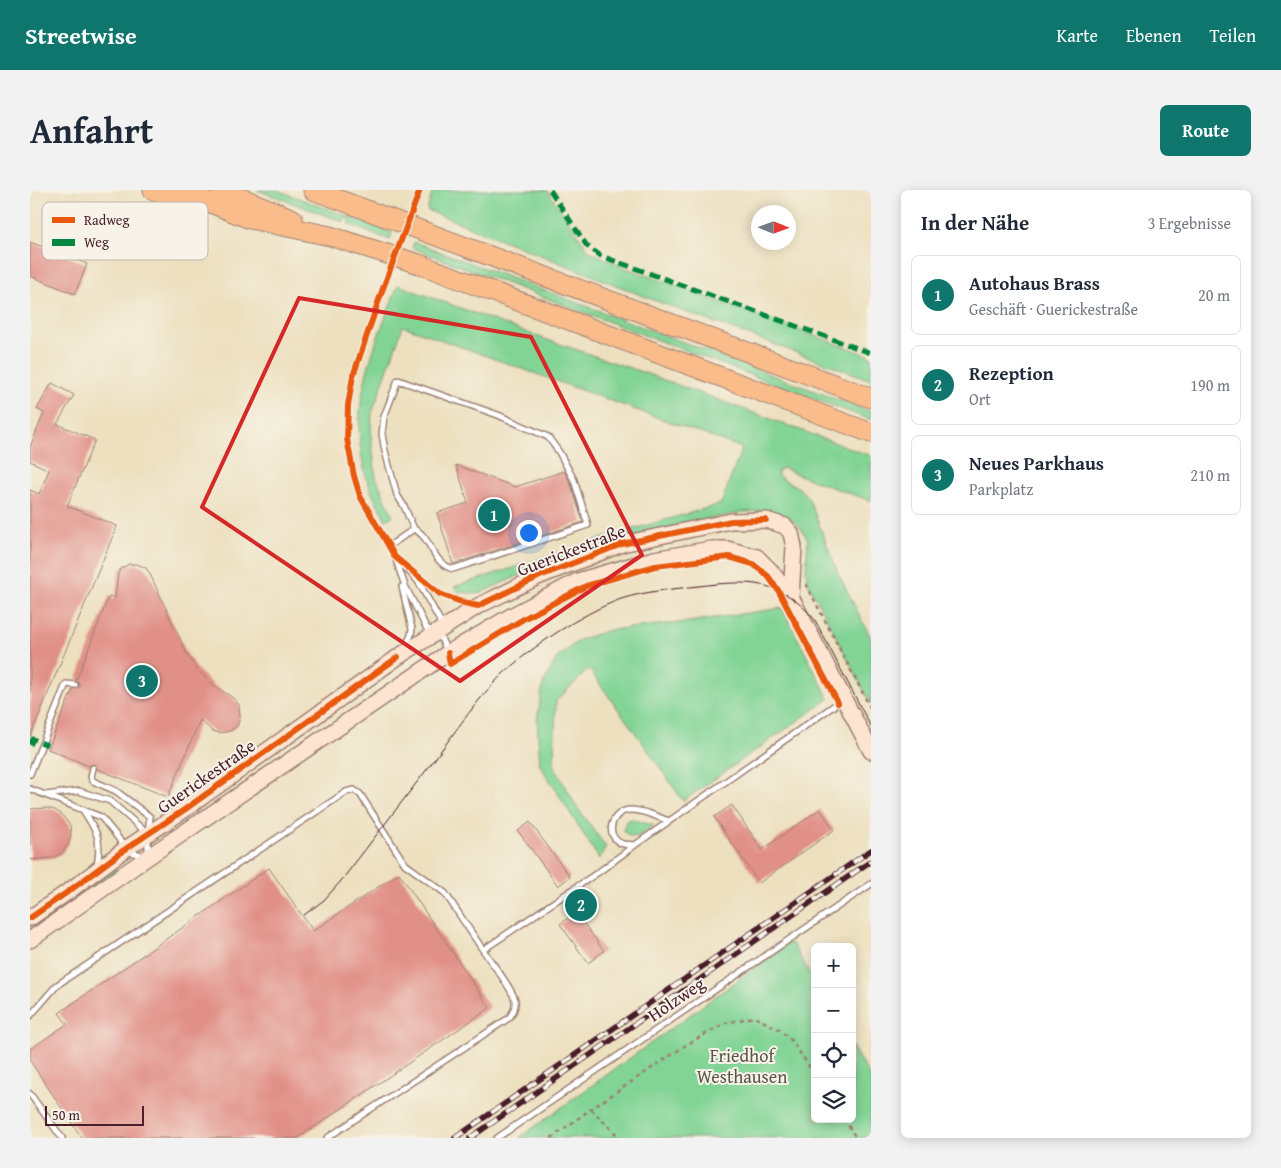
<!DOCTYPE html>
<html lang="de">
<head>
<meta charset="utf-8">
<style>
	:root { --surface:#fff; --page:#f2f2f3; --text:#1f2937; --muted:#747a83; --line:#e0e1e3; --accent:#0f766e }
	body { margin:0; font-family:"Gentium Book Plus",serif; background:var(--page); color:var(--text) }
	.controls { position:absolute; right:15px; bottom:15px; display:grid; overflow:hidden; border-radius:8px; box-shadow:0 2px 12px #0003 }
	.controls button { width:45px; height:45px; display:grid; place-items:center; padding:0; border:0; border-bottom:1px solid var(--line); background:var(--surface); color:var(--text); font:25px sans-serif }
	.compass { position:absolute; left:721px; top:15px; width:45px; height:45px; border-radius:50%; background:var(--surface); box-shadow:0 2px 12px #0003; rotate:91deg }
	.scale { position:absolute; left:15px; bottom:12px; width:99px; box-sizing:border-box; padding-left:5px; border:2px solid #4a1f2b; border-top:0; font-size:14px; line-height:18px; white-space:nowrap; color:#4a1f2b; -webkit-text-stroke:4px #f7f3e8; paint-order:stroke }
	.you { position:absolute; left:498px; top:342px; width:18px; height:18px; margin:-12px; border:4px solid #fff; border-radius:50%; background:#1a73e8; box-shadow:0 0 0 8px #1a73e833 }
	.badge { display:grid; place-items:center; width:32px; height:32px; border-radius:50%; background:var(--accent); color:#fff; font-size:16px; font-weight:700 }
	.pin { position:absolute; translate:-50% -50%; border:2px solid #fff; box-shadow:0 1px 5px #0006 }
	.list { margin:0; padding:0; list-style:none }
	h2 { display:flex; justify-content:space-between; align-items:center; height:65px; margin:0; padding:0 20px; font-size:21px }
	h2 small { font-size:16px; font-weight:400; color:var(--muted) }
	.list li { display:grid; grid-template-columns:32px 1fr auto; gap:15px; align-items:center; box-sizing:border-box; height:80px; margin:0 10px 10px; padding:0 10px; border:1px solid var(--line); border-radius:8px }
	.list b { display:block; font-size:19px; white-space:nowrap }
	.list p { margin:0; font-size:16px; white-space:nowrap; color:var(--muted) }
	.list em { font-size:16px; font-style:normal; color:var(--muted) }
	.icon { flex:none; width:28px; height:28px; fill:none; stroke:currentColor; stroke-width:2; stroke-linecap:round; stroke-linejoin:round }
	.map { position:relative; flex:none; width:841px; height:948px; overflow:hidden; border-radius:8px }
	header { display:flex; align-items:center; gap:30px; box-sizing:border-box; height:70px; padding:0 25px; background:var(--accent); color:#fff }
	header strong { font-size:24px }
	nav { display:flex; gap:28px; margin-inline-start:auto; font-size:18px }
	.intro { display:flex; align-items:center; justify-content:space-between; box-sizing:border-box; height:120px; padding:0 30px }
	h1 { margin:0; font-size:35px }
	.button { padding:12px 22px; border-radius:8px; background:var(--accent); color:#fff; font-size:18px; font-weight:700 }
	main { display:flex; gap:30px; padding:0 30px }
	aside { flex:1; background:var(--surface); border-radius:8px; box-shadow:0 2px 12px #0003 }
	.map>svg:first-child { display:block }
	.green { fill:#82d495; stroke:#667a60 }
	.building { fill:#e19087 }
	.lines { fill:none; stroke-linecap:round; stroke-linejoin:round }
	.lane-casing { stroke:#9c8075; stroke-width:8 }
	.secondary-casing { stroke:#9c8075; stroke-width:18 }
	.highway-casing { stroke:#9c8075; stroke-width:21 }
	.path { stroke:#9c8075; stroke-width:2.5; stroke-dasharray:4 4; stroke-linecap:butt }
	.lane { stroke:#fff; stroke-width:5 }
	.secondary { stroke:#fde4d0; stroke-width:15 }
	.highway { stroke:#f9bc8a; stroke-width:19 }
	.tram { stroke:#4a1f2b; stroke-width:1 }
	.rail-casing { stroke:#4a1f2b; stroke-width:5.5 }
	.rail { stroke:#f7f3e8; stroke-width:4; stroke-dasharray:11; stroke-linecap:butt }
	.lane-bridge-casing { stroke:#9c8075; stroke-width:8; stroke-linecap:butt }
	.lane-bridge { stroke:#fff; stroke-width:5 }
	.quiet { stroke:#00873e; stroke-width:5; stroke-dasharray:10 5; stroke-linecap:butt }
	.cycleway-casing { stroke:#f7f3e8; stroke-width:9 }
	.cycleway { stroke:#e8590c; stroke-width:6 }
	.marked { fill:none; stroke:#d62828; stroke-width:4; stroke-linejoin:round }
	.labels { text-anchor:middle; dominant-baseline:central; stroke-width:4; stroke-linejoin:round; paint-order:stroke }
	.street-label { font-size:18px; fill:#4a1f2b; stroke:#f7f3e8 }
	.park-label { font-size:18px; fill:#5b554b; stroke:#f7f3e8 }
	.key { fill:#f7f3e8; stroke:#c3b3af; stroke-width:1 }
	.key-label { font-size:14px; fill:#4a1f2b }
</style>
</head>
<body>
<header>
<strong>Streetwise</strong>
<nav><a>Karte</a><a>Ebenen</a><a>Teilen</a></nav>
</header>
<div class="intro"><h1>Anfahrt</h1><a class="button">Route</a></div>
<main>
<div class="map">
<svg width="841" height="948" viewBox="0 0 841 948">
	<rect width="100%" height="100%" fill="#f7f3e8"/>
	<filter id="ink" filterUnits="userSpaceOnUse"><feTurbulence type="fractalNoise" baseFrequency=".02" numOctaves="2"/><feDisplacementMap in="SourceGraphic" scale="10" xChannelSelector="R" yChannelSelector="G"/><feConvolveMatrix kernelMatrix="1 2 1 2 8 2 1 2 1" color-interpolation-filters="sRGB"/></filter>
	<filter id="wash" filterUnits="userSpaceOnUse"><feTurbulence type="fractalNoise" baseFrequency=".0096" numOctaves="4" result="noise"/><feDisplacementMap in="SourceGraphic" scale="20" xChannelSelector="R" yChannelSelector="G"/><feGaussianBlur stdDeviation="1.12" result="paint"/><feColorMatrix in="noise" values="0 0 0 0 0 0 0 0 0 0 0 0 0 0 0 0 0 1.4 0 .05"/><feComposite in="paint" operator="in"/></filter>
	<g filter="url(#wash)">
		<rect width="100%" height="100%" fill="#ede0bf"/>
		<path class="green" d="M227 0H247L362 43 360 50 318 34 319 29 315 28 314 32Z
			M403 0H517L559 61 596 78 841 166V190L626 111 397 20Z
			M384 52 841 222V230L382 58Z
			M368 95 506 146 615 183 841 266V311L779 289 753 278 748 281V286L769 298 779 309 808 383 841 448V514L778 393 776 381 778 350 770 337 761 329 747 323 734 321 714 322 652 334 581 354 504 379 448 404 429 402 424 397 590 343 691 314 712 258 373 136 342 223 341 246 346 287 363 326 356 330C352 321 346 312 342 303 312 229 341 164 368 95Z
			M752 418 799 509 653 611 617 559 559 479 526 511 524 576 546 616 576 657 569 669 510 575 507 530 513 494 526 469 549 450 579 440 658 432Z
			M601 629 623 635V636L609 646 601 647 593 641 596 631Z
			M86 678 88 681 0 742V737Z
			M761 752 785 792V929H822V856L841 889V948H489Z"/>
		<g id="blocks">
			<path class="building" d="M0 52 57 74 45 104 0 86Z
				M22 193 44 205 27 234 65 250 37 316 87 336 0 547V300L9 304 19 280 0 271V257L14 223 7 219Z
				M426 275 485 297 534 281 540 292 553 332 423 374 407 323 438 313Z
				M99 374H107L116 378 120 384 157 464 167 479 182 494 203 508 209 515 210 528 207 536 200 541 190 543 182 541 170 530 138 607 67 579 64 574 59 576 18 559 43 499 49 497V494L46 491 79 406 85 408 88 384 90 379Z
				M702 615 732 660 790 619 804 640 729 693 684 627Z
				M17 618 25 620 31 624 40 635 41 645 38 655 32 663 23 668 0 670V619Z
				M500 632 540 687 528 696 488 641Z
				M239 678 283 741 369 683 460 818 268 948H52L0 871V859L37 834 29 823Z
				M554 701 565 717 550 728 574 761 558 773 530 734 544 724 537 714Z"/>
		</g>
	</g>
	<g filter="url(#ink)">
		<use href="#blocks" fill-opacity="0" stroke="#9c8075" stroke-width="1"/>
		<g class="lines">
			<g class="lane-casing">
				<path id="lane" d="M352 101 323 186 318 215 317 249 324 286 330 306 365 367 375 396 397 439 404 440
					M359 356 384 339C402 347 401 373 423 379L558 335 544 290 529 262 518 247 468 225 368 190 354 227 352 244 355 261 367 305 374 316 384 339
					M367 369 388 391 410 431 408 441 417 462
					M387 386 410 404 443 415
					M372 397 382 439 381 445 376 456
					M63 578 61 587 63 591 86 601 120 627 118 641
					M0 584 36 494 45 495
					M0 599 71 627 89 649 94 660 118 667V644L80 611 49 601 15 605
					M53 620C67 641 72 650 67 675
					M639 631C627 627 614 620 601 620 581 620 573 647 593 654 596 655 602 654 605 655L812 510
					M0 826 27 795 316 602 324 600 330 604 375 674 415 703 453 760 570 681 605 655
					M0 904 32 948
					M297 948 479 828C483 823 486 818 485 810 482 798 461 772 453 760
					M467 948 841 694"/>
			</g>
			<g class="secondary-casing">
				<path id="secondary" d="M0 728 39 701 94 660 154 620 368 467 448 416 510 386 592 354 701 331 736 330 755 336 761 343 764 357 761 407
					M0 750 118 667 418 463 481 426 548 391 624 369 682 359H697L727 367 740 380 761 407 841 561"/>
			</g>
			<g class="highway-casing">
				<path id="highway" d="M123 0 162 13
					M149 0 220 29 300 46 389 74 841 243
					M192 0 263 29
					M283 0 841 208"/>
			</g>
			<path class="path" d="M776 394 841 519
				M561 919 590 948
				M814 929 826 948
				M521 948 561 919 656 855 695 833 724 827 749 839 762 851 785 885"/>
			<use href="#lane" class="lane"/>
			<use href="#secondary" class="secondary"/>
			<use href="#highway" class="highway"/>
			<path class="tram" d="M274 725 294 710 311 691C341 652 371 613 401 574 421 548 440 519 463 494 491 463 552 423 591 409 616 401 644 399 669 396 719 390 751 389 785 430L841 537"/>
			<g class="rail-casing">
				<path id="rail" d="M425 948 841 660
					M440 948 841 671"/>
			</g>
			<use href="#rail" class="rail"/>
			<g class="lane-bridge-casing">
				<path id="lane-bridge" d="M352 101 390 1"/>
			</g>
			<use href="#lane-bridge" class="lane-bridge"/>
			<path class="quiet" d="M520 0 557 56 571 66 841 163
				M0 555 3 549 17 555"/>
			<g class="cycleway-casing">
				<path id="cycleway" d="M390 0 352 101 323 186 318 215 317 249 324 286 330 306 365 367 410 404 434 413 448 416 510 386 592 354 701 331 736 330
					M418 463 420 474 495 428 556 396 625 376 699 367 723 374 738 386 748 400 808 513
					M0 728 39 701 94 660 154 620 368 467"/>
			</g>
			<use href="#cycleway" class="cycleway"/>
		</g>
	</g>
	<path class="marked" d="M269 108 501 147 612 365 430 491 172 317Z"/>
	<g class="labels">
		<g class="street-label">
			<text transform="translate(541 360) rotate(-21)">Guerickestraße</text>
			<text transform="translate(176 586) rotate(-35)">Guerickestraße</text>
			<text transform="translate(646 809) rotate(-34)">Holzweg</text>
		</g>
		<g class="park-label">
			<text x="712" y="865">Friedhof<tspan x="712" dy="21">Westhausen</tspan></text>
		</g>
	</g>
	<rect x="12" y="12" width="166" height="58" rx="8" class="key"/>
	<rect x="22" y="27" width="23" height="6" fill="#e8590c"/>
	<rect x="22" y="49" width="23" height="7" fill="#00873e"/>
	<g class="key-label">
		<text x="54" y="35">Radweg</text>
		<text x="54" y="57">Weg</text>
	</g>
</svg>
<div class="controls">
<button>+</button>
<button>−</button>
<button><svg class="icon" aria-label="locate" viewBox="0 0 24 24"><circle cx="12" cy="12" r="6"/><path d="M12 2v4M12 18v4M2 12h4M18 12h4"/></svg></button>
<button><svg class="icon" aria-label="layers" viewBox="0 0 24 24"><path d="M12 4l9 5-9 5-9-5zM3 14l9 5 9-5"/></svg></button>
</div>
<svg class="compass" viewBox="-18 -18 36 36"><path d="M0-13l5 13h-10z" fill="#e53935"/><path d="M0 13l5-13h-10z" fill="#747a83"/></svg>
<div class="scale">50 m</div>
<div class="you"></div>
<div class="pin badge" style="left:464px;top:325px">1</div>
<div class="pin badge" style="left:551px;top:715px">2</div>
<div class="pin badge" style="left:112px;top:491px">3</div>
</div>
<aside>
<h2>In der Nähe<small>3 Ergebnisse</small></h2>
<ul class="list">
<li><span class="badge">1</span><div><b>Autohaus Brass</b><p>Geschäft · Guerickestraße</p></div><em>20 m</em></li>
<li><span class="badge">2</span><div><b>Rezeption</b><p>Ort</p></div><em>190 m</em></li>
<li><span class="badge">3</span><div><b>Neues Parkhaus</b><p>Parkplatz</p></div><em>210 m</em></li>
</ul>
</aside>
</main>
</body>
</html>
